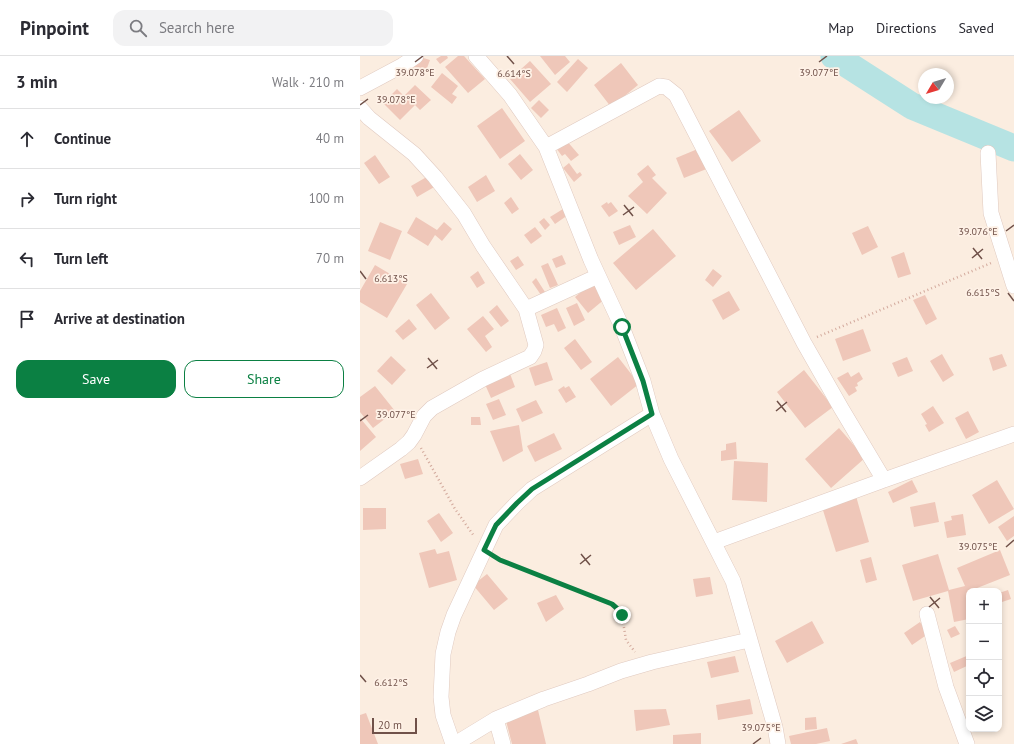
<!DOCTYPE html>
<html lang="en">
<head>
<meta charset="utf-8">
<style>
	:root { --surface:#fff; --page:#f2f2f3; --text:#2b2b33; --muted:#7c7c81; --line:#e1e1e2; --accent:#0b8043 }
	body { margin:0; font-family:"PT Sans",sans-serif; background:var(--page); color:var(--text) }
	.controls { position:absolute; right:12px; bottom:12px; display:grid; overflow:hidden; border-radius:8px; box-shadow:0 2px 6px #0003 }
	.controls button { width:36px; height:36px; display:grid; place-items:center; padding:0; border:0; border-bottom:1px solid var(--line); background:var(--surface); color:var(--text); font:20px sans-serif }
	.compass { position:absolute; left:558px; top:12px; width:36px; height:36px; border-radius:50%; background:var(--surface); box-shadow:0 2px 6px #0003; rotate:232deg }
	.scale { position:absolute; left:12px; bottom:10px; width:45px; box-sizing:border-box; padding-left:4px; border:2px solid #705149; border-top:0; font-size:11px; line-height:14px; white-space:nowrap; color:#705149; -webkit-text-stroke:3px #fef1e6; paint-order:stroke }
	.stop { position:absolute; width:12px; height:12px; margin:-9px; border:3px solid #0b8043; border-radius:50%; background:#fff }
	.stop.end { background:#0b8043; border-color:#fff; box-shadow:0 1px 4px #0008 }
	.list { margin:0; padding:0; list-style:none }
	h2 { display:flex; justify-content:space-between; align-items:center; height:52px; margin:0; padding:0 16px; font-size:17px }
	h2 small { font-size:13px; font-weight:400; color:var(--muted) }
	.list li { display:grid; grid-template-columns:26px 1fr auto; gap:12px; align-items:center; box-sizing:border-box; height:60px; padding:0 16px; border-top:1px solid var(--line) }
	.list b { display:block; font-size:15px; white-space:nowrap }
	.list em { font-size:13px; font-style:normal; color:var(--muted) }
	.actions { display:flex; gap:8px; padding:12px 16px }
	.actions a { flex:1; padding:9px 0; border:1px solid var(--accent); border-radius:12px; text-align:center; font-size:14px; color:var(--accent) }
	.actions .main { background:var(--accent); color:#fff }
	.icon { flex:none; width:22px; height:22px; fill:none; stroke:currentColor; stroke-width:2; stroke-linecap:round; stroke-linejoin:round }
	.map { position:relative; flex:none; width:654px; height:688px; overflow:hidden }
	header { display:flex; align-items:center; gap:24px; box-sizing:border-box; height:56px; padding:0 20px; background:var(--surface); border-bottom:1px solid var(--line) }
	header strong { font-size:19px }
	nav { display:flex; gap:22px; margin-inline-start:auto; font-size:14px }
	.search { width:280px; height:36px; background:var(--page); display:flex; align-items:center; gap:10px; box-sizing:border-box; padding:0 14px; border-radius:12px; color:var(--muted); font-size:15px }
	main { display:flex }
	aside { flex:1; background:var(--surface) }
	.map>svg:first-child { display:block }
	.lines { fill:none; stroke-linecap:round; stroke-linejoin:round }
	.river { stroke:#b6e3e3; stroke-width:27 }
	.building { fill:#efc7b9 }
	.minor-casing { stroke:#e0cac0; stroke-width:16 }
	.path { stroke:#d3aa9d; stroke-width:2.5; stroke-dasharray:1 3; stroke-linecap:butt }
	.minor { stroke:#fff; stroke-width:15 }
	.route { stroke:#0b8043; stroke-width:5 }
	.ticks { fill:none; stroke:#705149; stroke-width:1.5 }
	.ticks-label { font-size:10px; text-anchor:middle; fill:#705149; stroke:#fef1e6; stroke-width:3.5; stroke-linejoin:round; paint-order:stroke }
</style>
</head>
<body>
<header>
<strong>Pinpoint</strong>
<div class="search"><svg class="icon" aria-label="search" viewBox="0 0 24 24"><circle cx="10" cy="10" r="6"/><path d="M15 15l6 6"/></svg>Search here</div>
<nav><a>Map</a><a>Directions</a><a>Saved</a></nav>
</header>
<main>
<aside>
<h2>3 min<small>Walk · 210 m</small></h2>
<ul class="list">
<li><svg class="icon" aria-label="ahead" viewBox="0 0 24 24"><path d="M12 20V5M6 11l6-6 6 6"/></svg><div><b>Continue</b></div><em>40 m</em></li>
<li><svg class="icon" aria-label="right" viewBox="0 0 24 24"><path d="M7 20v-9h11M14 6l5 5-5 5"/></svg><div><b>Turn right</b></div><em>100 m</em></li>
<li><svg class="icon" aria-label="left" viewBox="0 0 24 24"><path d="M17 20v-9H6M10 6l-5 5 5 5"/></svg><div><b>Turn left</b></div><em>70 m</em></li>
<li><svg class="icon" aria-label="arrive" viewBox="0 0 24 24"><path d="M6 21V4h12l-3 4 3 4H6"/></svg><div><b>Arrive at destination</b></div></li>
</ul>
<div class="actions"><a class="main">Save</a><a>Share</a></div>
</aside>
<div class="map">
<svg width="654" height="688" viewBox="0 0 654 688">
	<rect width="100%" height="100%" fill="#fbede0"/>
	<g class="lines">
		<path class="river" d="M474 0 552 50 654 92"/>
	</g>
	<path class="building" d="M57 0 70 4 64 20 52 15Z
		M81 0H87L88 2 80 8 76 3Z
		M98 0H104L125 23 108 37 85 11Z
		M180 0H205L210 6 195 19Z
		M218 3 228 12 207 36 197 26Z
		M170 5 191 28 170 46 150 23Z
		M261 7 278 29 251 51 234 29Z
		M82 17 98 30 92 38 97 41 92 48 71 31Z
		M55 29 71 44 60 54 55 49 40 64 23 47 37 33 44 40Z
		M179 44 189 54 181 62 171 52Z
		M142 52 165 85 140 103 117 70Z
		M379 54 401 85 372 106 349 75Z
		M206 84 219 99 211 105 205 98 202 100 196 92Z
		M340 92 349 112 324 122 316 102Z
		M160 98 173 114 161 124 148 108Z
		M15 99 30 121 19 128 4 107Z
		M209 107 217 118 220 116 222 119 214 126 203 112Z
		M288 109 296 119 292 122 307 137 287 158 268 140 283 126 277 118Z
		M70 119 76 130 57 141 51 130Z
		M126 119 135 135 117 146 108 131Z
		M151 141 159 153 152 158 144 147Z
		M247 146 248 148 251 146 258 155 249 161 241 150Z
		M203 153 208 159 195 168 190 161Z
		M56 161 77 174 84 166 92 173 82 185 75 179 68 190 47 177Z
		M184 162 190 169 185 174 179 166Z
		M20 166 42 175 30 204 8 195Z
		M270 169 276 181 259 189 253 176Z
		M508 170 518 191 502 199 492 177Z
		M175 171 182 180 171 188 164 179Z
		M293 173 316 200 276 234 253 207Z
		M544 196 551 218 538 222 531 201Z
		M202 199 206 208 196 212 192 203Z
		M158 200 164 209 156 214 150 205Z
		M188 207 198 229 190 232 181 210Z
		M15 209 47 228 27 262 0 246V235Z
		M353 213 362 220 353 231 345 224Z
		M118 215 125 227 117 232 110 221Z
		M176 222 185 236 181 239 172 226Z
		M233 226 246 242 228 257 215 241Z
		M369 235 380 254 363 264 352 244Z
		M71 237 90 262 75 274 56 249Z
		M565 239 577 263 566 269 553 244Z
		M217 247 225 264 214 270 206 252Z
		M137 249 149 265 141 271 129 256Z
		M197 252 206 272 198 276 194 268 186 271 181 259Z
		M123 260 134 273 125 280 132 291 126 296 107 273Z
		M49 263 57 273 43 284 35 275Z
		M503 273 511 295 483 305 475 283Z
		M215 283 232 306 221 314 204 292Z
		M582 298 594 319 583 326 570 305Z
		M642 298 647 310 633 315 629 302Z
		M31 300 46 314 32 329 17 315Z
		M258 301 279 328 251 350 230 323Z
		M547 301 553 315 538 321 532 307Z
		M187 306 193 324 175 330 169 312Z
		M444 314 473 351 445 372 417 336Z
		M149 315 155 331 131 342 124 326Z
		M488 316 491 321 499 316 503 323 497 327 498 330 495 331 497 335 489 340 477 322Z
		M15 330 35 355 13 372 0 356V341Z
		M204 330 205 332 209 330 216 341 206 347 198 334Z
		M139 343 146 359 133 364 126 348Z
		M176 344 183 357 162 366 156 353Z
		M573 350 584 367 569 376 565 369 567 368 561 358Z
		M608 355 619 376 606 383 595 362Z
		M111 361H120L121 369H111Z
		M0 362 16 381 0 395Z
		M159 369 163 395 143 406 130 375Z
		M479 372 505 402 471 432 445 403Z
		M194 377 202 393 175 406 167 390Z
		M376 386 377 403 361 405V395L366 394V388Z
		M58 403 63 418 45 423 40 408Z
		M374 405 408 407 407 446 372 444Z
		M552 424 558 436 533 447 528 436Z
		M637 424 654 453 629 468 612 439Z
		M496 440 509 486 476 496 462 451Z
		M575 446 579 466 554 471 550 451Z
		M3 452H26V473L3 474Z
		M79 457 93 477 81 486 67 465Z
		M603 458 606 479 587 482 584 466 592 464 591 460Z
		M654 460V480L647 485 638 471Z
		M75 493 77 498 89 495 97 524 69 532 59 497Z
		M640 494 650 519 607 536 609 548V563L594 566 588 535 553 545 542 509 578 498 589 534 605 530 597 512Z
		M511 501 517 524 506 527 500 504Z
		M127 518 148 543 134 554 113 529Z
		M350 521 353 538 336 541 333 523Z
		M648 534 651 543 639 547V537Z
		M196 539 204 553 186 566 177 547Z
		M452 565 464 587 427 607 415 585Z
		M560 566 568 578 552 589 544 577Z
		M595 570 600 578 591 582 587 574Z
		M609 599V609L594 616 590 607Z
		M375 600 379 616 351 622 347 606Z
		M390 643 393 658 358 664 356 649Z
		M306 653 310 669 276 675 274 654Z
		M178 654 186 688H152L145 661Z
		M6 657 18 688H0V659Z
		M456 661 457 673 445 674V662Z
		M467 672 470 685 456 688H431L429 680Z
		M341 677V688H313V679Z
		M496 683 498 688H481Z"/>
	<g class="lines">
		<g class="minor-casing">
			<path id="minor" d="M116 0 150 39 186 91 231 204 262 271 283 325 292 358 311 403 373 525 415 671 418 688
				M0 32 43 9 56 0
				M0 52 9 62 54 98 75 121 104 158 123 190 166 253 176 289 174 295 170 301 123 323 72 352 64 360 54 379 49 386 41 393 0 422
				M186 91 299 30 306 31 316 39 444 287 481 352 524 424
				M628 97 631 157 654 230
				M166 253 238 220
				M354 486 524 424 654 378
				M567 558 586 631 607 688
				M136 663 143 688
				M93 688 83 659 81 641 83 598 88 576 94 559 136 469 157 447 172 433 292 358
				M95 688 136 663 184 643 228 628 261 615 292 606 389 584"/>
		</g>
		<path class="path" d="M457 281 631 207
			M61 392 95 453 114 480
			M136 502 140 504 252 548 260 555 262 559 266 584 275 596"/>
		<use href="#minor" class="minor"/>
	</g>
	<g class="lines">
		<path class="route" d="M262 559 260 555 252 548 140 504 124 494 136 469 157 447 172 433 292 358 283 325 262 271"/>
	</g>
	<path class="ticks" d="M147 0 154 8M55 6 63 0M459 6 467 0M0 49 8 43M264 149 273 160M263 159 274 151M646 175 654 169M613 192 622 203M612 202 623 193M0 215 6 223M648 237 654 245M68 302 77 313M67 312 78 304M417 345 426 356M416 355 427 346M0 365 8 359M646 491 654 484M221 498 230 509M220 508 231 499M570 541 579 552M569 551 580 542M0 619 6 626M393 688 401 682"/>
	<g class="ticks-label">
		<text x="55" y="20">39.078°E</text>
		<text x="459" y="20">39.077°E</text>
		<text x="154" y="21">6.614°S</text>
		<text x="36" y="47">39.078°E</text>
		<text x="618" y="179">39.076°E</text>
		<text x="31" y="226">6.613°S</text>
		<text x="623" y="240">6.615°S</text>
		<text x="36" y="362">39.077°E</text>
		<text x="618" y="494">39.075°E</text>
		<text x="31" y="630">6.612°S</text>
		<text x="401" y="675">39.075°E</text>
	</g>
</svg>
<div class="controls">
<button>+</button>
<button>−</button>
<button><svg class="icon" aria-label="locate" viewBox="0 0 24 24"><circle cx="12" cy="12" r="6"/><path d="M12 2v4M12 18v4M2 12h4M18 12h4"/></svg></button>
<button><svg class="icon" aria-label="layers" viewBox="0 0 24 24"><path d="M12 4l9 5-9 5-9-5zM3 14l9 5 9-5"/></svg></button>
</div>
<svg class="compass" viewBox="-18 -18 36 36"><path d="M0-13l5 13h-10z" fill="#e53935"/><path d="M0 13l5-13h-10z" fill="#7c7c81"/></svg>
<div class="scale">20 m</div>
<div class="stop" style="left:262px;top:271px"></div>
<div class="stop end" style="left:262px;top:559px"></div>
</div>
</main>
</body>
</html>
